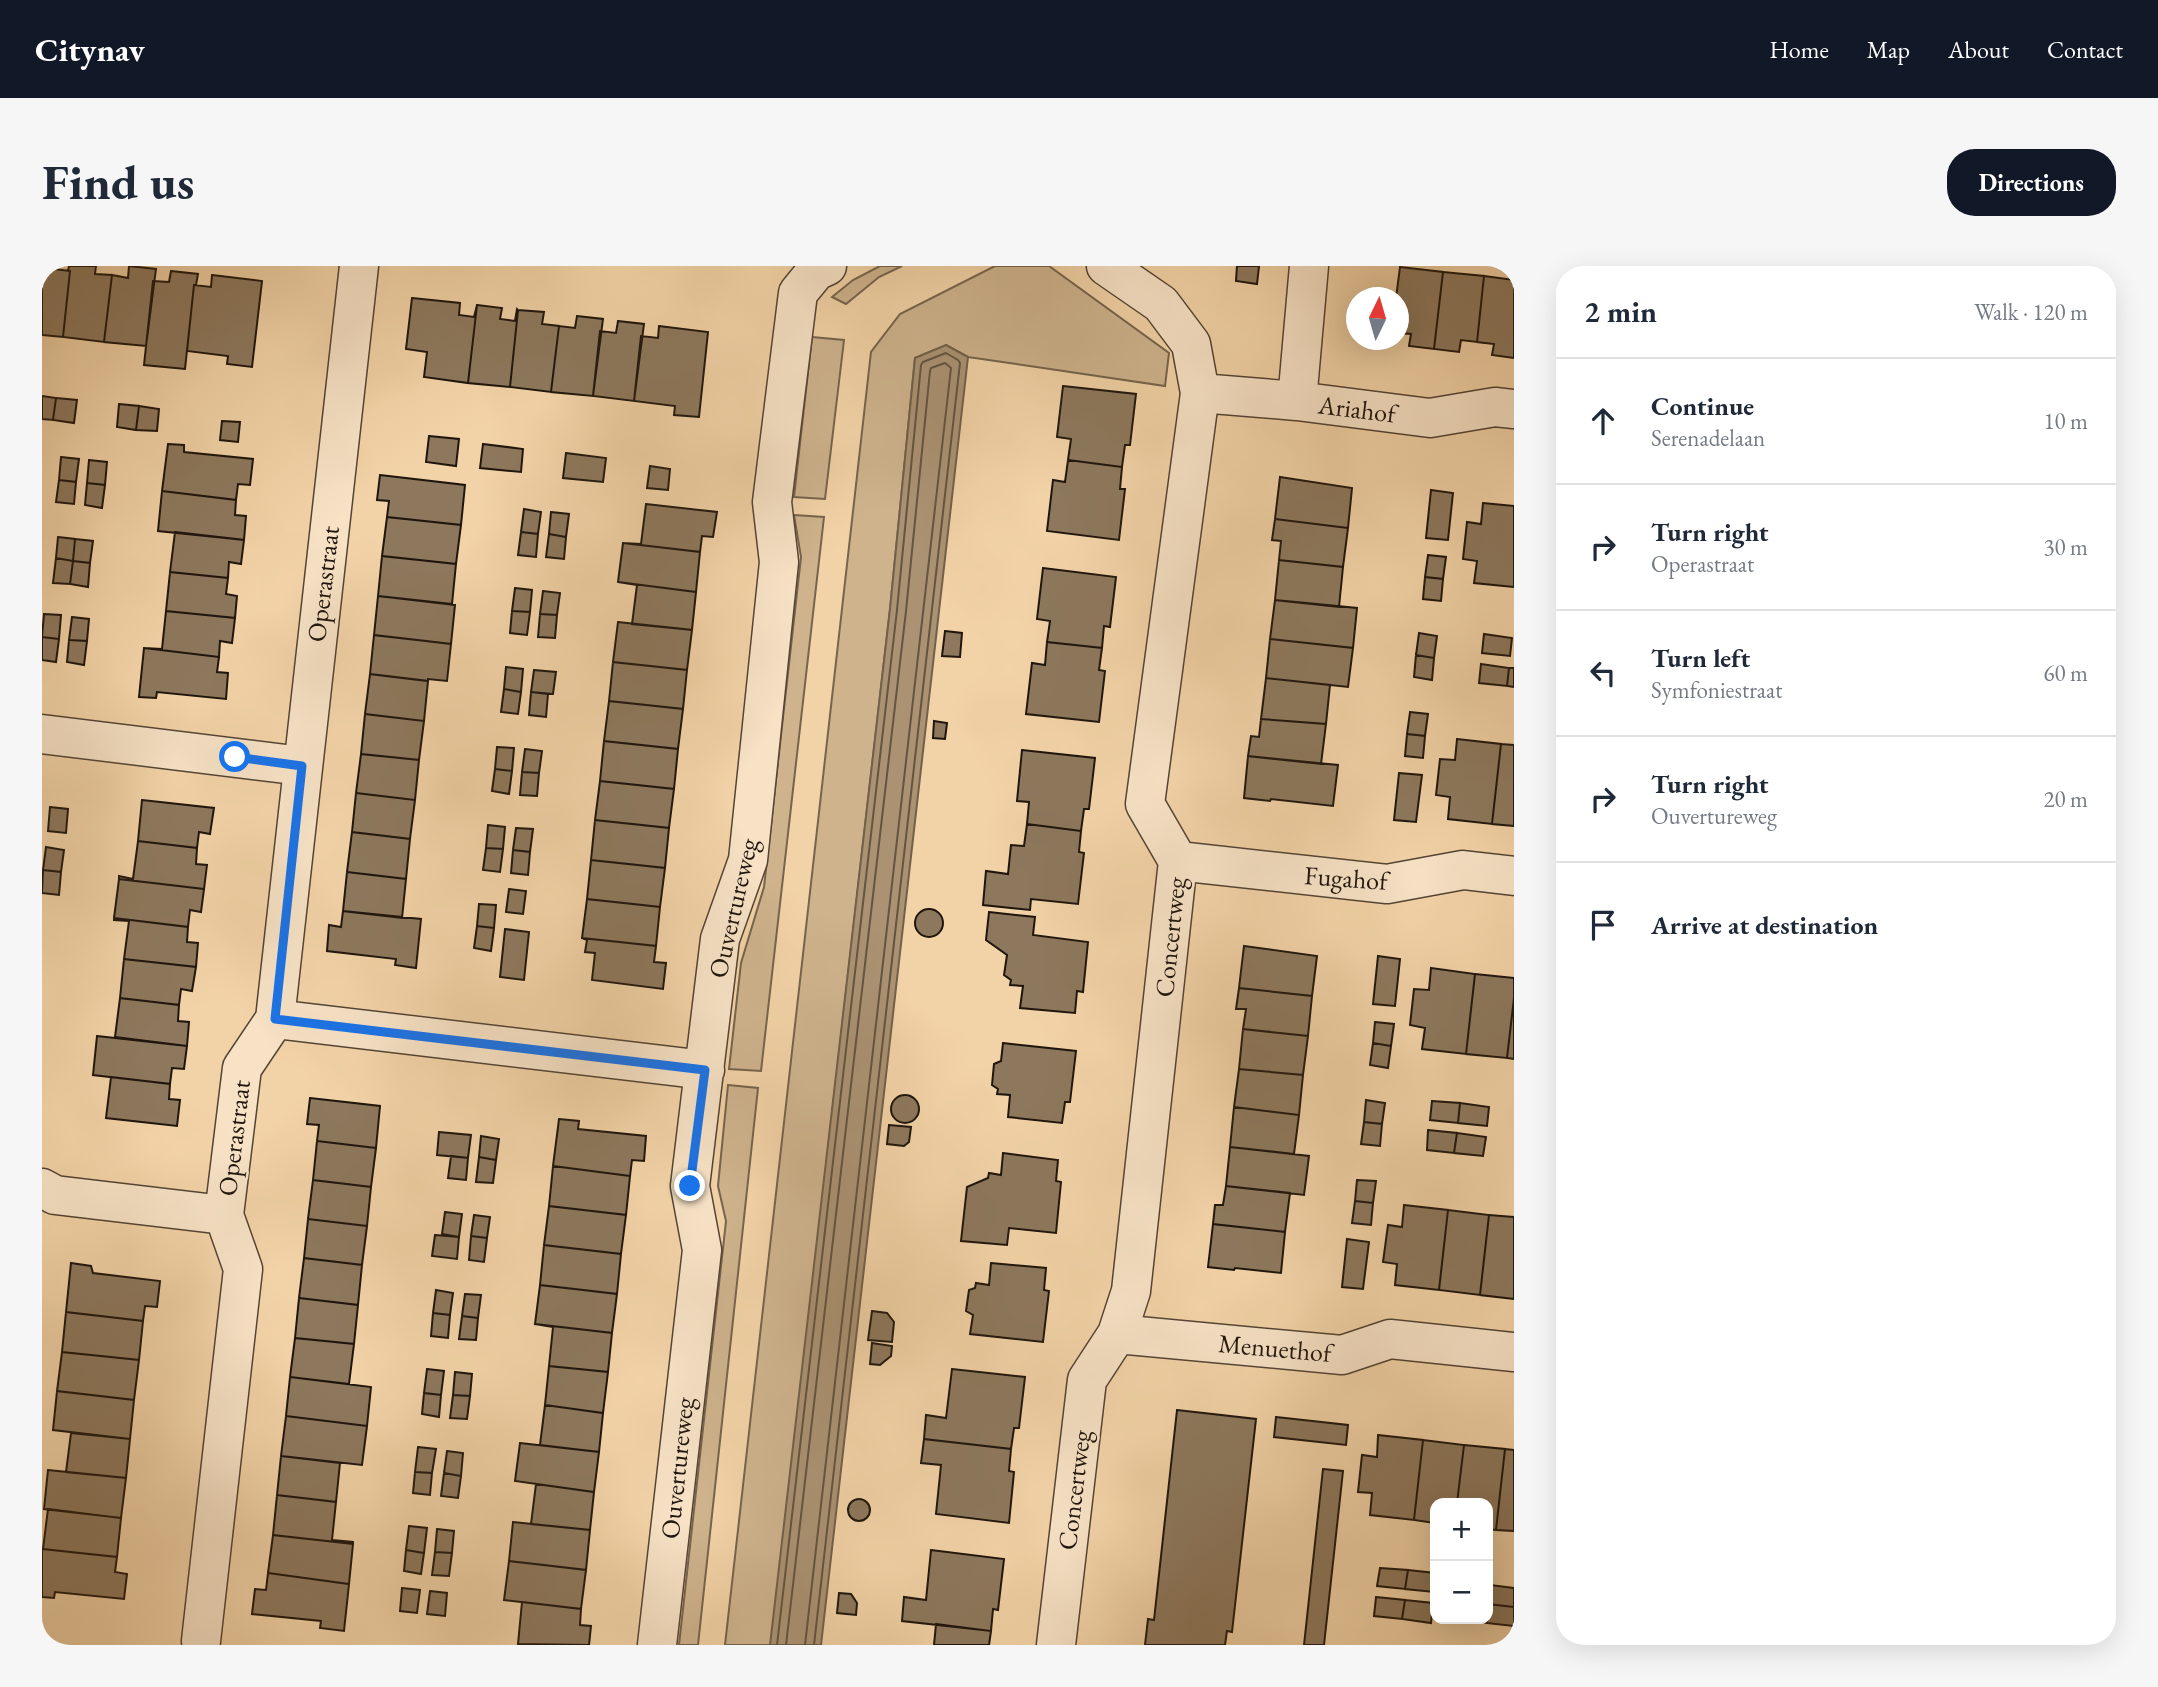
<!DOCTYPE html>
<html lang="en">
<head>
<meta charset="utf-8">
<style>
	:root { --surface:#fff; --page:#f6f6f7; --text:#1f2937; --muted:#747a83; --line:#e0e1e3; --accent:#111827 }
	body { margin:0; font-family:"EB Garamond",serif; background:var(--page); color:var(--text) }
	.controls { position:absolute; right:21px; bottom:21px; display:grid; overflow:hidden; border-radius:14px; box-shadow:0 7px 28px #0002 }
	.controls button { width:63px; height:63px; display:grid; place-items:center; padding:0; border:0; border-bottom:2px solid var(--line); background:var(--surface); color:var(--text); font:35px sans-serif }
	.compass { position:absolute; left:1304px; top:21px; width:63px; height:63px; border-radius:50%; background:var(--surface); box-shadow:0 7px 28px #0002; rotate:5deg }
	.stop { position:absolute; width:21px; height:21px; margin:-16px; border:5px solid #1a73e8; border-radius:50%; background:#fff }
	.stop.end { background:#1a73e8; border-color:#fff; box-shadow:0 2px 7px #0008 }
	.list { margin:0; padding:0; list-style:none }
	h2 { display:flex; justify-content:space-between; align-items:center; height:91px; margin:0; padding:0 28px; font-size:30px }
	h2 small { font-size:23px; font-weight:400; color:var(--muted) }
	.list li { display:grid; grid-template-columns:46px 1fr auto; gap:21px; align-items:center; box-sizing:border-box; height:126px; padding:0 28px; border-top:2px solid var(--line) }
	.list b { display:block; font-size:26px; white-space:nowrap }
	.list p { margin:0; font-size:23px; white-space:nowrap; color:var(--muted) }
	.list em { font-size:23px; font-style:normal; color:var(--muted) }
	.icon { flex:none; width:38px; height:38px; fill:none; stroke:currentColor; stroke-width:2; stroke-linecap:round; stroke-linejoin:round }
	.map { position:relative; flex:none; width:1472px; height:1379px; overflow:hidden; border-radius:28px }
	header { display:flex; align-items:center; gap:42px; box-sizing:border-box; height:98px; padding:0 35px; background:var(--accent); color:#fff }
	header strong { font-size:33px }
	nav { display:flex; gap:38px; margin-inline-start:auto; font-size:24px }
	.intro { display:flex; align-items:center; justify-content:space-between; box-sizing:border-box; height:168px; padding:0 42px }
	h1 { margin:0; font-size:49px }
	.button { padding:18px 32px; border-radius:28px; background:var(--accent); color:#fff; font-size:24px; font-weight:700 }
	main { display:flex; gap:42px; padding:0 42px }
	aside { flex:1; background:var(--surface); border-radius:28px; box-shadow:0 7px 28px #0002 }
	.map>svg:first-child { display:block }
	.green { fill:#ceb38d; stroke:#76644d; stroke-width:2 }
	.water { fill:#aa9273; stroke:#72604a; stroke-width:2 }
	.lines { fill:none; stroke-linecap:round; stroke-linejoin:round }
	.shore { stroke:#645440; stroke-width:2 }
	.building { fill:#8d785d; stroke:#1f150d; stroke-width:2 }
	.minor-casing { stroke:#544434; stroke-width:41 }
	.minor { stroke:#f7e2c6; stroke-width:38 }
	.route { stroke:#1a73e8; stroke-width:9 }
	.labels { text-anchor:middle; dominant-baseline:central; stroke-width:5; stroke-linejoin:round; paint-order:stroke }
	.street-label { font-size:26px; fill:#1f150d; stroke:#f7e2c6 }
</style>
</head>
<body>
<header>
<strong>Citynav</strong>
<nav><a>Home</a><a>Map</a><a>About</a><a>Contact</a></nav>
</header>
<div class="intro"><h1>Find us</h1><a class="button">Directions</a></div>
<main>
<div class="map">
<svg width="1472" height="1379" viewBox="0 0 1472 1379">
	<rect width="100%" height="100%" fill="#f2d3a7"/>
	<filter id="stains"><feTurbulence type="fractalNoise" baseFrequency=".00286" numOctaves="4"/><feColorMatrix values="0 0 0 0 .2 0 0 0 0 .09 0 0 0 0 .02 0 0 0 .5 -.17"/></filter>
	<radialGradient id="worn" r=".72"><stop offset=".6" stop-color="#630" stop-opacity="0"/><stop offset="1" stop-color="#630" stop-opacity=".3"/></radialGradient>
	<path class="green" d="M838 0H860L837 11 804 38 790 31 811 14Z
		M953 0H1007L1127 87 1123 120 926 91 904 79 873 92 848 343 729 1379H683L829 86 858 48Z
		M770 71 802 74 783 233 752 231Z
		M752 249 782 251 719 805 687 803 699 697 722 621 759 291Z
		M686 819 716 822 656 1379H637L684 955 676 920Z"/>
	<path class="water" d="M904 79 926 91 779 1379H728L848 343 873 92Z"/>
	<g class="lines">
		<path class="shore" d="M735 1379 855 344 879 99 881 96 904 87 916 94 918 97 772 1379
			M744 1379 864 345 888 105 889 102 903 97 909 102 763 1379"/>
	</g>
	<path class="building" d="M0 0H12L11 3 28 5 21 71 0 69Z
		M27 0H54L53 8 70 9 62 76 21 71 28 5H26Z
		M87 0 114 3 104 80 62 76 70 9 86 12Z
		M1195 0H1217L1215 18 1194 15Z
		M1358 1 1401 6 1392 83 1367 80 1369 68 1356 67V32H1354Z
		M129 5 156 8 154 19H152L143 103 102 99 111 15 127 16Z
		M1401 6 1442 10 1435 76 1419 74 1417 86 1392 83Z
		M170 9 220 15 210 101 185 98 186 90 145 85 152 19 169 21Z
		M1442 10 1472 14V92L1450 89 1452 78 1435 76Z
		M370 32 418 37 417 49 432 51 435 39 426 117 382 111 385 86 364 83Z
		M435 39 460 42 458 53 473 55 475 43 476 44 468 121 426 117Z
		M476 44 502 46 500 58 517 60 509 126 468 121Z
		M535 50 561 53 551 130 509 126 517 60 533 62Z
		M576 55 602 58 592 135 551 130 558 65 574 67Z
		M617 60 666 66 657 151 632 149 633 140 592 135 599 70 616 72Z
		M1021 120 1094 128 1088 179H1083L1080 201 1026 194 1029 173 1015 171Z
		M0 130 14 132 11 154 0 153Z
		M14 132 35 134 32 157 11 154Z
		M77 138 97 140 94 164 75 161Z
		M97 140 117 143 115 165 94 164Z
		M180 155 198 156 196 176 178 174Z
		M387 170 417 173 414 200 384 196Z
		M126 178 142 179V186L211 193 208 219 196 218 194 234 120 225Z
		M441 178 481 183 479 206 438 202Z
		M524 187 564 192 561 216 521 212Z
		M19 191 37 193 34 216 17 214Z
		M47 194 65 196 63 219 45 217Z
		M1026 194 1080 201 1078 223H1083L1077 274 1005 265 1011 214 1023 216Z
		M608 200 628 203 626 224 605 222Z
		M338 209 423 219 419 259 345 251 347 235 335 234Z
		M1238 211 1310 222 1306 262 1233 253Z
		M17 214 34 216 32 238 14 236Z
		M45 217 63 219 60 242 43 239Z
		M1389 224 1411 227 1406 274 1384 272Z
		M120 225 194 234 193 249 204 250 202 274 116 265Z
		M1441 237 1472 240V321L1432 317 1435 295 1421 293 1425 256 1439 258Z
		M604 238 675 246 671 271 660 270 658 286 581 277 599 278Z
		M482 243 499 246 496 268 479 266Z
		M509 246 527 248 524 271 507 268Z
		M345 251 419 259 414 298 340 290Z
		M1233 253 1306 262 1301 301 1237 294 1239 275 1230 274Z
		M133 266 202 274 199 298 187 296 186 312 128 306Z
		M479 266 496 268 494 291 476 289Z
		M507 268 524 271 522 293 504 291Z
		M16 271 33 273 31 295 14 292Z
		M33 273 51 275 48 297 31 295Z
		M581 277 658 286 654 326 576 316Z
		M1386 289 1404 291 1401 313 1383 311Z
		M340 290 414 298 410 338 336 330Z
		M14 292 31 295 28 318 11 317Z
		M1237 294 1301 301 1297 341 1233 334Z
		M31 295 48 297 46 321 28 318Z
		M1001 302 1074 311 1068 361 1062 360 1060 382 1005 376 1008 355 995 353Z
		M128 306 186 312 184 328 195 330 193 352 124 345Z
		M1383 311 1401 313 1399 335 1381 333Z
		M576 316 654 326 650 364 590 358 595 319Z
		M473 322 490 324 488 346 470 345Z
		M501 325 518 327 515 349 498 348Z
		M336 330 413 339 409 378 332 369Z
		M1233 334 1315 342 1311 382 1228 373Z
		M124 345 193 352 190 377 178 375 177 391 102 382 120 383Z
		M470 345 488 346 485 369 468 367Z
		M2 348 19 349 17 373 0 371Z
		M498 348 515 349 513 372 496 371Z
		M30 351 47 353 45 375 27 374Z
		M576 356 650 364 645 404 571 396Z
		M903 365 920 367 918 391 900 390Z
		M1377 367 1395 370 1392 392 1374 389Z
		M1442 368 1470 372 1468 390 1440 387Z
		M332 369 409 378 405 415 386 413V415L328 408Z
		M0 371 17 373 14 396 0 394Z
		M1228 373 1311 382 1306 421 1224 412Z
		M27 374 45 375 42 399 25 396Z
		M1005 376 1060 382 1057 404 1063 405 1057 456 984 448 990 397 1003 399Z
		M102 382 177 391 175 406 186 407 184 433 115 426 114 432 97 431Z
		M1374 389 1392 392 1390 414 1372 411Z
		M571 396 645 404 641 443 567 435Z
		M1439 398 1467 402 1465 420 1437 417Z
		M464 401 481 403 479 426 462 423Z
		M1467 402H1472V421L1465 420Z
		M492 404 514 406 511 428 489 426Z
		M328 408 386 415 382 455 323 448Z
		M1224 412 1288 419 1284 458 1219 453Z
		M462 423 479 426 476 448 459 446Z
		M489 426 506 428 504 451 487 449Z
		M567 435 641 443 636 483 562 475Z
		M1368 446 1386 448 1383 470 1365 468Z
		M323 448 382 455 377 494 319 488Z
		M1219 453 1284 458 1279 498 1206 490 1209 470 1217 471Z
		M892 455 905 457 903 473 891 472Z
		M1365 468 1383 470 1381 492 1363 490Z
		M1415 473 1459 478 1450 558 1406 553 1408 531 1394 529 1398 493 1413 494Z
		M562 475 636 483 632 523 558 515Z
		M1459 478 1472 479V560L1450 558Z
		M455 481 472 482 470 505 453 503Z
		M483 483 500 485 497 507 480 506Z
		M980 484 1053 492 1047 543H1042L1039 565 985 558 987 536 975 535Z
		M319 488 377 494 373 534 314 527Z
		M1206 490 1296 499 1291 540 1229 533 1228 535 1202 532Z
		M453 503 470 505 467 528 450 525Z
		M480 506 497 507 495 530 478 529Z
		M1357 507 1380 509 1374 556 1352 554Z
		M558 515 632 523 627 562 553 554Z
		M314 527 373 534 368 573 310 566Z
		M100 534 172 542 168 568 157 566 155 582 96 575Z
		M8 541 26 543 24 567 6 565Z
		M553 554 627 562 623 602 549 594Z
		M985 558 1039 565 1037 586 1042 587 1036 638 989 633 988 644 941 639 944 605 966 608 969 579 982 580Z
		M446 559 463 561 461 583 444 582Z
		M474 562 491 563 488 586 471 584Z
		M310 566 368 573 364 613 305 606Z
		M96 575 155 582 154 598 165 599 162 623 77 613V610L91 613Z
		M4 581 22 584 19 606 1 604Z
		M444 582 461 583 458 606 441 604Z
		M471 584 488 586 486 609 469 607Z
		M549 594 623 602 618 641 545 633Z
		M1 604 19 606 17 629 0 627Z
		M305 606 364 613 360 652 301 645Z
		M77 613 162 623 159 646 148 644 146 661 72 652Z
		M467 623 484 625 481 648 464 646Z
		M545 633 618 641 614 680 540 672Z
		M437 638 454 639 452 662 435 660Z
		M873 657a14 14 0 1 1 28 0a14 14 0 1 1-28 0Z
		M301 645 379 653 374 702 353 699 354 693 285 685 287 659 299 661Z
		M947 646 993 651 991 669 1046 676 1041 726 1035 725 1033 747 978 742 981 720 968 719 969 714 962 709 965 689 944 674Z
		M72 652 146 661 145 676 156 677 154 701 82 693 87 655 72 654Z
		M435 660 452 662 449 685 432 682Z
		M463 663 487 666 482 714 458 711Z
		M540 672 614 680 612 696 624 697 621 723 550 714 553 687 543 686 545 674Z
		M1202 680 1275 690 1270 730 1197 722Z
		M1336 690 1358 693 1353 740 1331 738Z
		M82 693 154 701 150 725 139 723 137 739 78 732Z
		M1389 702 1433 708 1424 788 1380 783 1383 762 1368 759 1372 723 1387 724Z
		M1433 708 1472 712V732L1465 792 1424 788Z
		M1197 722 1270 730 1266 770 1201 763 1204 743H1194Z
		M78 732 137 739 136 755 147 756 145 780 73 771Z
		M1472 732V793L1465 792Z
		M1333 756 1352 758 1349 780 1331 777Z
		M1201 763 1266 770 1261 809 1197 803Z
		M55 770 145 780 142 803 130 802 128 818 51 809Z
		M961 777 1034 785 1028 836H1023L1020 857 966 851 968 829 955 828 956 823 950 819 952 798 959 795Z
		M1331 777 1349 780 1346 802 1328 799Z
		M1197 803 1261 809 1257 849 1192 841Z
		M69 811 128 818 127 833 138 834 135 860 64 852Z
		M849 843a14 14 0 1 1 28 0a14 14 0 1 1-28 0Z
		M268 832 338 840 334 882 275 875 277 859 265 858Z
		M1324 834 1343 837 1340 858 1322 856Z
		M1390 835 1418 837 1416 857 1388 854Z
		M1418 837 1447 841 1445 860 1416 857Z
		M1192 841 1257 849 1252 888 1188 881Z
		M517 853 537 855 536 863 604 870 602 895 590 894 588 910 511 900Z
		M1322 856 1340 858 1338 880 1319 878Z
		M847 859 869 861 867 876 862 880 845 878Z
		M1386 864 1415 867 1412 887 1385 884Z
		M397 866 429 869 426 892 395 889Z
		M1415 867 1444 871 1441 890 1412 887Z
		M439 870 457 873 454 894 437 891Z
		M275 875 334 882 329 921 271 914Z
		M1188 881 1267 890 1262 929 1184 920Z
		M961 887 1016 894 1014 915 1019 916 1014 967 967 962 965 979 919 975 925 921 946 912 947 907 959 909Z
		M409 890 426 892 424 914 406 912Z
		M437 891 454 894 451 917 434 916Z
		M511 900 588 910 584 949 507 940Z
		M271 914 329 921 325 960 266 953Z
		M1315 914 1334 915 1331 937 1313 935Z
		M1184 920 1248 927 1243 966 1171 958 1173 939H1181Z
		M1313 935 1331 937 1329 959 1310 957Z
		M1362 939 1406 944 1397 1024 1353 1019 1355 998 1341 996 1346 959 1360 961Z
		M507 940 584 949 579 988 502 979Z
		M1406 944 1447 949 1438 1029 1397 1024Z
		M403 946 420 948 417 971 400 968Z
		M432 949 448 951 445 972 429 970Z
		M1447 949 1472 951V1033L1438 1029Z
		M266 953 325 960 320 999 262 992Z
		M1171 958 1243 966 1239 1007 1193 1002 1192 1004 1166 1001Z
		M393 969 417 971 415 993 390 990Z
		M429 970 445 972 442 996 427 994Z
		M1305 973 1327 976 1321 1023 1300 1021Z
		M502 979 579 988 575 1028 498 1019Z
		M262 992 320 999 316 1039 257 1032Z
		M29 997 49 1000 51 1007 118 1015 115 1041 103 1040 101 1055 24 1046Z
		M949 997 1004 1002 1002 1024 1007 1025 1001 1076 928 1068 931 1049 924 1045 927 1024 933 1022 934 1017 947 1019Z
		M498 1019 575 1028 570 1067 493 1058Z
		M394 1024 411 1027 408 1049 391 1047Z
		M423 1028 439 1029 436 1052 420 1050Z
		M257 1032 316 1039 312 1078 253 1072Z
		M830 1045 845 1047 852 1056 850 1076 826 1074Z
		M24 1046 101 1055 97 1094 20 1086Z
		M391 1047 408 1049 406 1072 389 1070Z
		M420 1050 436 1052 434 1074 417 1073Z
		M493 1058 570 1067 566 1106 507 1100 511 1061Z
		M253 1072 312 1078 307 1118 248 1111Z
		M830 1077 850 1080 849 1090 838 1099 828 1098Z
		M20 1086 97 1094 92 1134 15 1125Z
		M507 1100 566 1106 561 1147 503 1139Z
		M385 1103 402 1105 399 1129 382 1127Z
		M910 1103 983 1111 977 1162H972L969 1183 882 1173 884 1149 904 1152Z
		M413 1106 430 1108 428 1130 411 1129Z
		M248 1111 329 1121 325 1160 244 1150Z
		M15 1125 92 1134 88 1173 11 1164Z
		M382 1127 399 1129 397 1151 380 1148Z
		M411 1129 428 1130 425 1153 408 1152Z
		M503 1139 561 1147 557 1186 498 1179Z
		M1135 1144 1214 1153 1190 1366 1185 1365 1183 1379H1103L1106 1353 1112 1354Z
		M244 1150 325 1160 320 1199 239 1190Z
		M1234 1151 1306 1159 1304 1179 1232 1171Z
		M29 1167 88 1173 84 1212 24 1206Z
		M1336 1169 1381 1174 1372 1254 1328 1249 1330 1227 1316 1226 1320 1189 1335 1191Z
		M882 1173 969 1183 967 1205 972 1206 967 1257 894 1248 899 1199 879 1197Z
		M1381 1174 1422 1179 1415 1237H1393V1257L1372 1254Z
		M478 1177 557 1186 552 1226 473 1215Z
		M1422 1179 1463 1183 1454 1264 1446 1263V1237H1415Z
		M376 1181 394 1183 390 1207 373 1206Z
		M1463 1183 1472 1184V1265L1454 1264Z
		M405 1185 421 1187 419 1210 402 1207Z
		M239 1190 298 1197 294 1236 235 1229Z
		M1281 1203 1301 1205 1282 1379H1262Z
		M6 1204 84 1212 79 1252 2 1243Z
		M373 1206 390 1207 388 1229 371 1227Z
		M402 1207 419 1210 416 1232 399 1230Z
		M494 1218 552 1226 548 1264 489 1258Z
		M235 1229 294 1236 290 1274 311 1276V1278L231 1269Z
		M806 1244a11 11 0 1 1 22 0a11 11 0 1 1-22 0Z
		M6 1243 79 1252 75 1291 1 1283Z
		M471 1256 548 1264 544 1304 467 1295Z
		M367 1260 385 1262 382 1287 364 1284Z
		M395 1263 412 1265 410 1287 393 1286Z
		M231 1269 311 1278 307 1318 226 1307Z
		M0 1283 75 1291 73 1306 85 1308 82 1333 13 1326 12 1332 0 1331Z
		M364 1284 382 1287 379 1308 362 1305Z
		M889 1284 962 1293 956 1344 951 1343 949 1365 860 1355 862 1331 884 1334Z
		M393 1286 410 1287 407 1310 390 1309Z
		M467 1295 544 1304 539 1343 462 1334Z
		M1338 1302 1366 1304 1363 1323 1335 1320Z
		M1366 1304 1393 1307 1392 1326 1363 1323Z
		M226 1307 307 1318 302 1365 278 1362 279 1355 210 1348 213 1323 224 1324Z
		M1448 1319 1472 1322V1341L1446 1338Z
		M360 1322 378 1324 375 1347 358 1345Z
		M388 1325 405 1327 403 1350 385 1348Z
		M797 1327 809 1328 815 1337 814 1349 795 1347Z
		M1334 1331 1363 1334 1360 1353 1332 1350Z
		M1363 1334 1391 1337 1389 1357 1360 1353Z
		M480 1336 539 1343 538 1359 549 1360 547 1379 476 1378Z
		M1446 1338 1472 1341V1360L1444 1357 1446 1353Z
		M894 1358 949 1365 947 1379H892Z"/>
	<g class="lines">
		<g class="minor-casing">
			<path id="minor" d="M1158 127 1255 135 1388 152 1453 141 1472 143
				M1255 135 1267 0
				M0 468 260 500
				M1136 595 1345 618 1421 604 1472 610
				M233 753 663 804
				M0 922 13 929 182 949
				M1075 1068 1300 1089 1348 1073 1472 1086
				M159 1375 201 1003 182 949 200 802 233 753 317 0
				M615 1379 660 984 648 920 678 673 706 594 737 296 730 236 756 27 774 5 785 0
				M1014 1379 1045 1114 1075 1068 1089 1025 1136 595 1103 538 1158 127 1149 78 1119 38 1064 0"/>
		</g>
		<use href="#minor" class="minor"/>
	</g>
	<g class="lines">
		<path class="route" d="M193 491 260 500 233 753 663 804 648 920"/>
	</g>
	<g class="labels">
		<g class="street-label">
			<text transform="translate(1315 143) rotate(7)">Ariahof</text>
			<text transform="translate(281 318) rotate(-83)">Operastraat</text>
			<text transform="translate(1304 612) rotate(4)">Fugahof</text>
			<text transform="translate(691 642) rotate(-77)">Ouvertureweg</text>
			<text transform="translate(1128 671) rotate(-84)">Concertweg</text>
			<text transform="translate(192 872) rotate(-83)">Operastraat</text>
			<text transform="translate(1233 1082) rotate(5)">Menuethof</text>
			<text transform="translate(635 1202) rotate(-84)">Ouvertureweg</text>
			<text transform="translate(1032 1224) rotate(-83)">Concertweg</text>
		</g>
	</g>
	<rect width="100%" height="100%" filter="url(#stains)"/>
	<rect width="100%" height="100%" fill="url(#worn)"/>
</svg>
<div class="controls">
<button>+</button>
<button>−</button>
</div>
<svg class="compass" viewBox="-18 -18 36 36"><path d="M0-13l5 13h-10z" fill="#e53935"/><path d="M0 13l5-13h-10z" fill="#747a83"/></svg>
<div class="stop" style="left:193px;top:491px"></div>
<div class="stop end" style="left:648px;top:920px"></div>
</div>
<aside>
<h2>2 min<small>Walk · 120 m</small></h2>
<ul class="list">
<li><svg class="icon" aria-label="ahead" viewBox="0 0 24 24"><path d="M12 20V5M6 11l6-6 6 6"/></svg><div><b>Continue</b><p>Serenadelaan</p></div><em>10 m</em></li>
<li><svg class="icon" aria-label="right" viewBox="0 0 24 24"><path d="M7 20v-9h11M14 6l5 5-5 5"/></svg><div><b>Turn right</b><p>Operastraat</p></div><em>30 m</em></li>
<li><svg class="icon" aria-label="left" viewBox="0 0 24 24"><path d="M17 20v-9H6M10 6l-5 5 5 5"/></svg><div><b>Turn left</b><p>Symfoniestraat</p></div><em>60 m</em></li>
<li><svg class="icon" aria-label="right" viewBox="0 0 24 24"><path d="M7 20v-9h11M14 6l5 5-5 5"/></svg><div><b>Turn right</b><p>Ouvertureweg</p></div><em>20 m</em></li>
<li><svg class="icon" aria-label="arrive" viewBox="0 0 24 24"><path d="M6 21V4h12l-3 4 3 4H6"/></svg><div><b>Arrive at destination</b></div></li>
</ul>
</aside>
</main>
</body>
</html>
